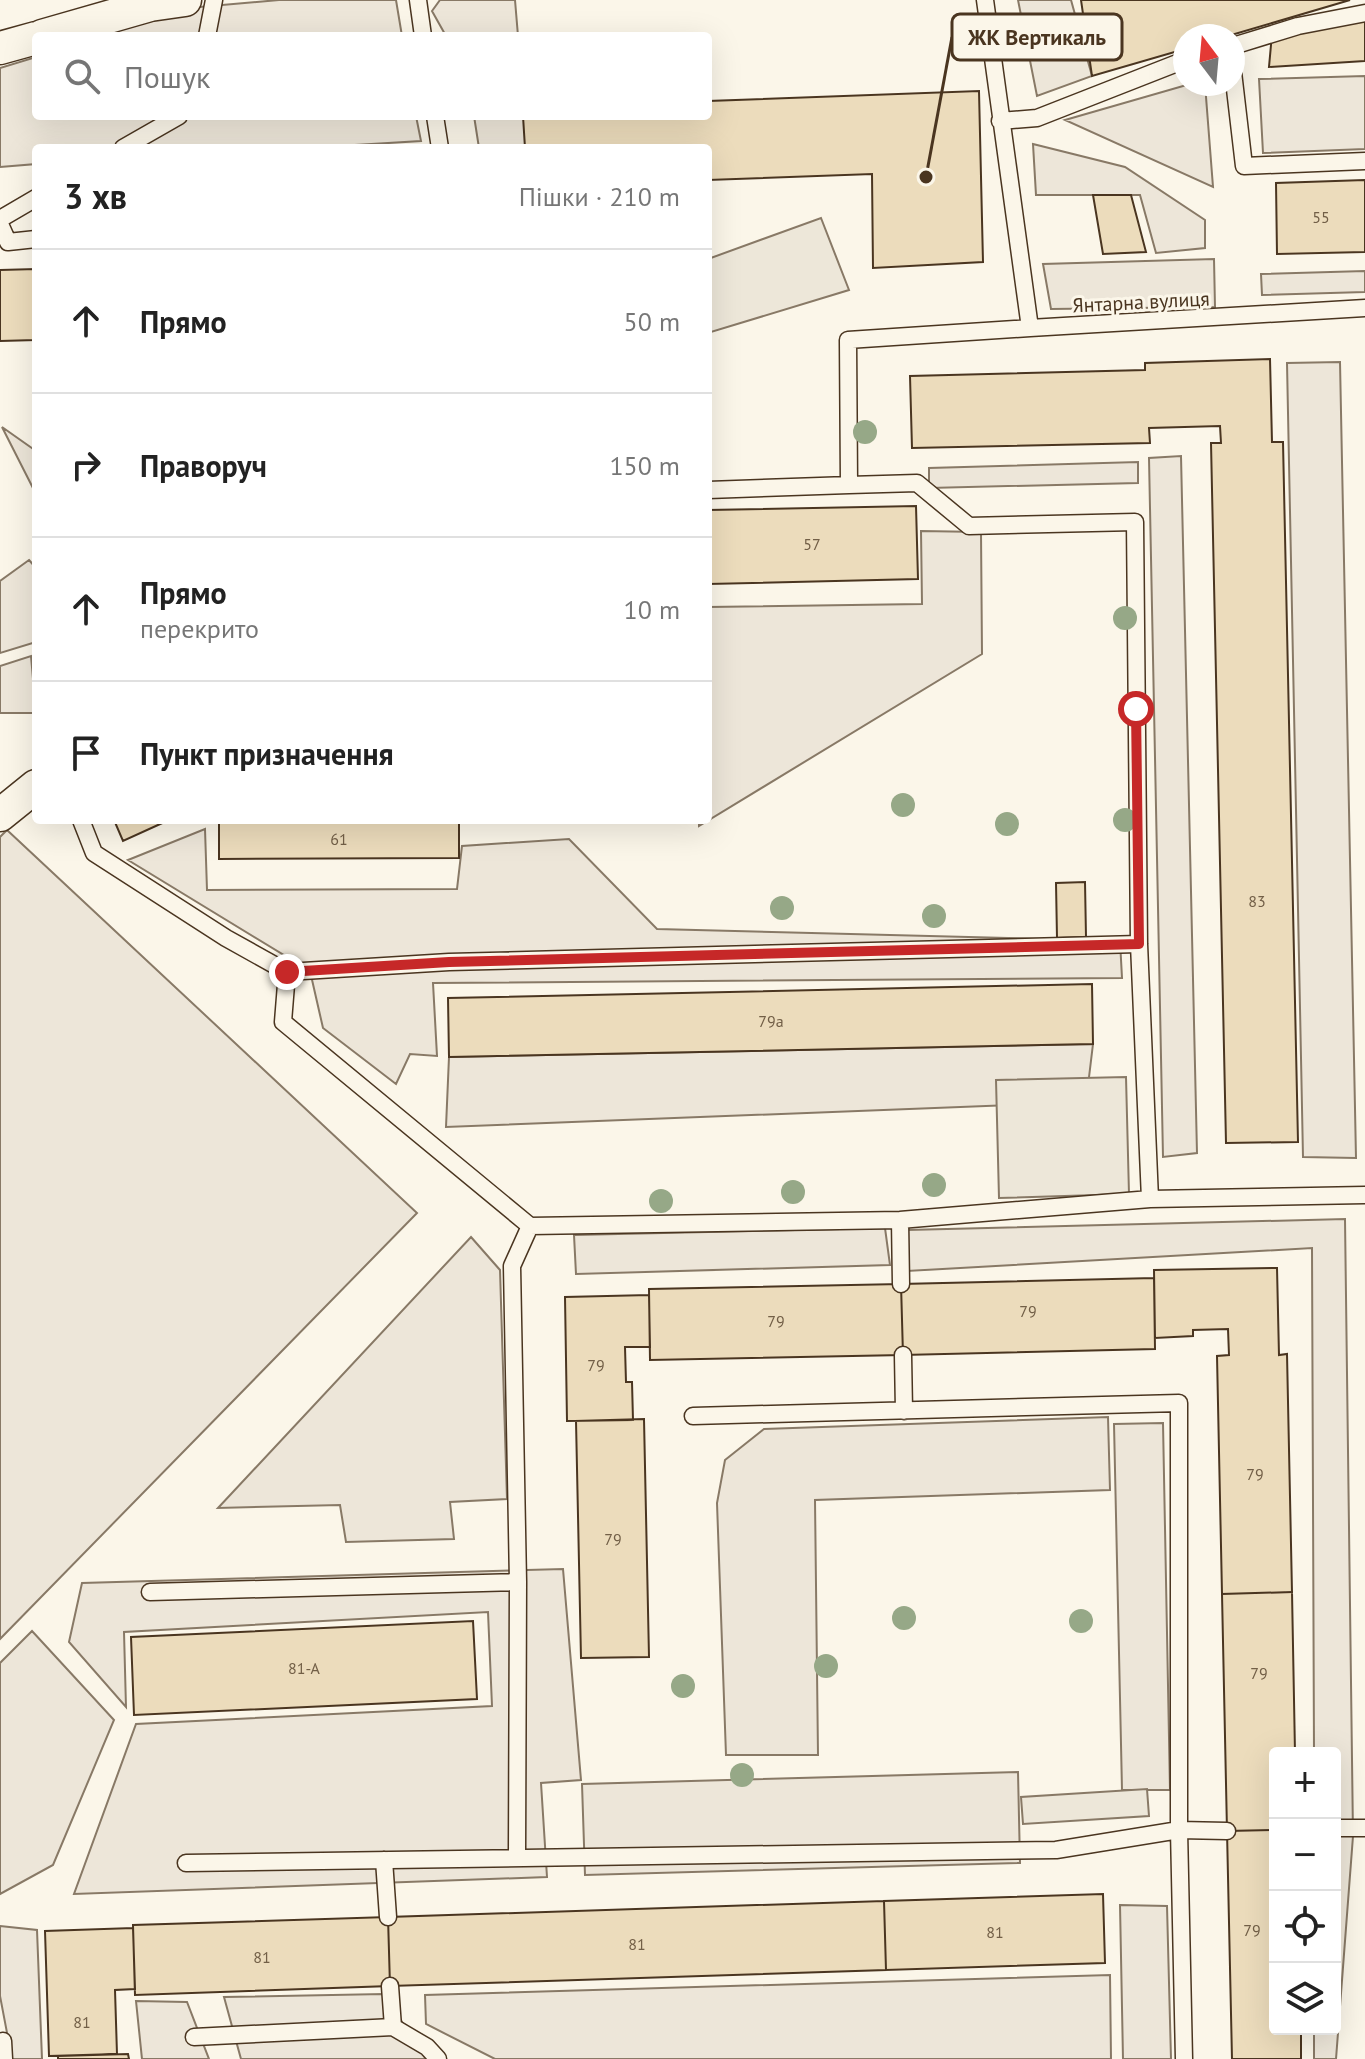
<!DOCTYPE html>
<html lang="uk">
<head>
<meta charset="utf-8">
<style>
	:root { --surface:#fff; --page:#f6f6f6; --text:#222; --muted:#767676; --line:#e0e0e0 }
	body { margin:0; font-family:"PT Sans",sans-serif; background:var(--page); color:var(--text) }
	.controls { position:absolute; right:24px; bottom:24px; display:grid; overflow:hidden; border-radius:8px; box-shadow:0 8px 32px #0002 }
	.controls button { width:72px; height:72px; display:grid; place-items:center; padding:0; border:0; border-bottom:2px solid var(--line); background:var(--surface); color:var(--text); font:40px sans-serif }
	.compass { position:absolute; left:1173px; top:24px; width:72px; height:72px; border-radius:50%; background:var(--surface); box-shadow:0 8px 32px #0002; rotate:344deg }
	.stop { position:absolute; width:24px; height:24px; margin:-18px; border:6px solid #c62828; border-radius:50%; background:#fff }
	.stop.end { background:#c62828; border-color:#fff; box-shadow:0 2px 8px #0008 }
	.list { margin:0; padding:0; list-style:none }
	h2 { display:flex; justify-content:space-between; align-items:center; height:104px; margin:0; padding:0 32px; font-size:34px }
	h2 small { font-size:26px; font-weight:400; color:var(--muted) }
	.list li { display:grid; grid-template-columns:52px 1fr auto; gap:24px; align-items:center; box-sizing:border-box; height:144px; padding:0 32px; border-top:2px solid var(--line) }
	.list b { display:block; font-size:30px; white-space:nowrap }
	.list p { margin:0; font-size:26px; white-space:nowrap; color:var(--muted) }
	.list em { font-size:26px; font-style:normal; color:var(--muted) }
	.icon { flex:none; width:44px; height:44px; fill:none; stroke:currentColor; stroke-width:2; stroke-linecap:round; stroke-linejoin:round }
	.map { position:relative; flex:none; width:1365px; height:2059px; overflow:hidden }
	.search { position:absolute; background:var(--surface); box-shadow:0 8px 32px #0002; left:32px; top:32px; width:680px; height:88px; display:flex; align-items:center; gap:20px; box-sizing:border-box; padding:0 28px; border-radius:8px; color:var(--muted); font-size:30px }
	.panel { position:absolute; background:var(--surface); box-shadow:0 8px 32px #0002; left:32px; top:144px; width:680px; height:680px; border-radius:8px }
	.map>svg:first-child { display:block }
	.green { fill:#ede6d9; stroke:#887966; stroke-width:2 }
	.parking { fill:#ede7d9; stroke:#887966; stroke-width:2 }
	.building { fill:#ecdcbc; stroke:#4a3520; stroke-width:2 }
	.lines { fill:none; stroke-linecap:round; stroke-linejoin:round }
	.lane-casing { stroke:#4a3520; stroke-width:19 }
	.street-casing { stroke:#4a3520; stroke-width:35 }
	.lane { stroke:#fbf6e9; stroke-width:16 }
	.street { stroke:#fbf6e9; stroke-width:32 }
	.tree { fill:#96a887 }
	.route { stroke:#c62828; stroke-width:10 }
	.labels { text-anchor:middle; dominant-baseline:central; stroke-width:6; stroke-linejoin:round; paint-order:stroke }
	.number-label { font-size:16px; fill:#725f47 }
	.street-label { font-size:20px; fill:#4a3520; stroke:#fbf6e9 }
	.leader { fill:none; stroke:#4a3520; stroke-width:3 }
	.callout-dot { fill:#4a3520; stroke:#fbf6e9; stroke-width:3 }
	.callout { fill:#fbf6e9; stroke:#4a3520; stroke-width:3 }
	.callout-label { font-size:22px; text-anchor:middle; font-weight:bold; fill:#4a3520 }
</style>
</head>
<body>
<div class="map">
<svg width="1365" height="2059" viewBox="0 0 1365 2059">
	<rect width="100%" height="100%" fill="#fbf6e9"/>
	<path class="green" d="M279 0H396L402 36H101L188 8Z
		M440 0H515L518 36H446L432 11Z
		M1018 0H1071L1092 76 1037 96Z
		M36 57V116H416L421 141 305 148H36V164L0 167V68Z
		M1365 76V149L1263 153 1259 79Z
		M1190 84H1205L1213 187 1065 120Z
		M474 116H526L531 148H479Z
		M1033 144 1125 167 1205 220V248L1156 253 1140 195H1036Z
		M1214 259 1215 307 1051 309 1043 264Z
		M1365 271V292L1262 295 1261 274Z
		M1340 362 1356 1158 1303 1157 1287 363Z
		M2 427 36 451V494Z
		M1181 456 1197 1153 1163 1157 1149 458Z
		M1138 462V483L929 488V468Z
		M921 531 981 532 982 654 699 826V820H708V607L922 604Z
		M29 560 36 568V642L0 653V581Z
		M31 656 36 713H0V666Z
		M205 829 207 890 457 889 462 846 569 839 657 929 1120 941 1122 978 433 983 437 1056 410 1054 396 1084 323 1028 310 971 128 860Z
		M7 830 417 1213 0 1639V837Z
		M1093 1044 1086 1102 446 1127 449 1057Z
		M1345 1219 1353 1836 1336 2059H1314V2029H1335V1753H1314L1312 1248 907 1271V1230Z
		M885 1228 890 1265 576 1274 574 1235Z
		M471 1237 500 1270 507 1499 450 1502 454 1539 346 1542 340 1505 218 1508Z
		M1108 1417 1110 1490 815 1500 818 1755H726L717 1503 725 1460 764 1429Z
		M1163 1423 1170 1790H1122L1114 1424Z
		M563 1569 581 1780 541 1783 547 1877 74 1894 136 1724 492 1706 488 1612 124 1632 126 1707 69 1642 82 1583Z
		M32 1631 114 1720 53 1865 0 1894V1663Z
		M1018 1772 1020 1863 585 1875 582 1784Z
		M1120 1905 1167 1906 1171 2059H1123Z
		M0 1926 37 1930 42 2059H12L0 1996Z
		M1110 1975 1111 2059H495L426 2024 425 1995Z
		M384 1994 426 2059H241L224 1997Z
		M136 2001 187 2002 209 2059H142Z"/>
	<path class="parking" d="M821 218 849 290 711 332 708 259Z
		M1126 1077 1129 1194 999 1198 996 1080Z
		M1147 1789 1149 1816 1023 1824 1021 1797Z"/>
	<path class="building" d="M1081 0H1350L1228 36H1185V49L1092 76Z
		M1365 19V61L1269 67 1272 34Z
		M979 91 983 262 873 268 872 174 708 180V148H525L523 116H708V101Z
		M1365 180V252L1277 254 1276 183Z
		M1093 195H1131L1146 252 1103 254Z
		M36 269V340L0 341V270Z
		M1270 359 1272 442H1283L1298 1142 1226 1143 1211 443H1221L1220 426 1149 428 1150 443 912 448 910 376 1145 370V363Z
		M916 506 918 579 708 584V510Z
		M114 820H169L123 841Z
		M219 820H459V858L219 859Z
		M1085 882 1086 937 1057 938 1056 883Z
		M1092 984 1093 1044 449 1057 448 998Z
		M1277 1268 1279 1355 1287 1354 1292 1592 1222 1594 1217 1356 1229 1355 1228 1329 1193 1330V1336L1155 1338 1154 1270Z
		M1154 1278 1155 1349 903 1355 901 1284Z
		M901 1284 903 1355 650 1360 649 1289Z
		M649 1295 650 1347H625L626 1382H632L633 1420 567 1421 565 1297Z
		M644 1419 649 1657 581 1658 576 1421Z
		M1292 1592 1295 1753H1275V1830L1227 1831 1222 1594Z
		M473 1621 477 1699 134 1715 131 1637Z
		M1275 1830V2029H1301V2059H1232L1227 1831Z
		M1103 1894 1105 1963 886 1970 884 1901Z
		M884 1901 886 1970 390 1986 388 1917Z
		M388 1917 390 1986 135 1995 133 1925Z
		M133 1928 135 1989 115 1990 117 2054 49 2056 45 1931Z
		M128 2054 129 2059H58V2056Z"/>
	<g class="lines">
		<g class="lane-casing">
			<path id="lane" d="M418 0 423 36
				M985 0 1030 328 1365 308
				M207 36 214 0
				M1233 46 1298 26 1365 13
				M1233 72 1244 166 1365 161
				M435 116 440 148
				M1000 121 1037 118 1185 60
				M123 148 179 116
				M0 219 36 198
				M0 224 8 242 36 239
				M1030 328 848 340 849 485 917 483 969 526 1135 522 1139 944 1150 1199 1365 1195
				M708 490 849 485
				M81 820 94 853 226 938 287 972 449 962 1139 944
				M287 972 283 1022 530 1226 900 1220 1150 1199
				M900 1220 901 1284
				M903 1355 904 1411
				M693 1416 1179 1403V1830L1184 2059
				M518 1582 512 1266 530 1226
				M150 1592 518 1582 517 1857
				M1335 1828H1365
				M384 1860 388 1917
				M186 1863 1056 1850 1179 1830 1227 1831
				M390 1986 393 2027 427 2047 438 2059
				M194 2037 393 2027
				M3 2041 4 2059"/>
		</g>
		<g class="street-casing">
			<path id="street" d="M42 36 150 5 185 0
				M0 48 36 38
				M0 815 36 786"/>
		</g>
		<use href="#lane" class="lane"/>
		<use href="#street" class="street"/>
	</g>
	<g class="tree">
		<circle cx="865" cy="432" r="12"/>
		<circle cx="1125" cy="618" r="12"/>
		<circle cx="903" cy="805" r="12"/>
		<circle cx="1125" cy="820" r="12"/>
		<circle cx="1007" cy="824" r="12"/>
		<circle cx="782" cy="908" r="12"/>
		<circle cx="934" cy="916" r="12"/>
		<circle cx="934" cy="1185" r="12"/>
		<circle cx="793" cy="1192" r="12"/>
		<circle cx="661" cy="1201" r="12"/>
		<circle cx="904" cy="1618" r="12"/>
		<circle cx="1081" cy="1621" r="12"/>
		<circle cx="826" cy="1666" r="12"/>
		<circle cx="683" cy="1686" r="12"/>
		<circle cx="742" cy="1775" r="12"/>
	</g>
	<g class="lines">
		<path class="route" d="M287 972 449 962 1139 944 1136 709"/>
	</g>
	<g class="labels">
		<g class="number-label">
			<text x="1321" y="217">55</text>
			<text x="812" y="544">57</text>
			<text x="339" y="839">61</text>
			<text x="1257" y="901">83</text>
			<text x="771" y="1021">79а</text>
			<text x="1028" y="1311">79</text>
			<text x="776" y="1321">79</text>
			<text x="596" y="1365">79</text>
			<text x="1255" y="1474">79</text>
			<text x="613" y="1539">79</text>
			<text x="304" y="1668">81-А</text>
			<text x="1259" y="1673">79</text>
			<text x="1252" y="1930">79</text>
			<text x="995" y="1932">81</text>
			<text x="637" y="1944">81</text>
			<text x="262" y="1957">81</text>
			<text x="82" y="2022">81</text>
		</g>
		<g class="street-label">
			<text transform="translate(1141 302) rotate(-3)">Янтарна вулиця</text>
		</g>
	</g>
	<path class="leader" d="M926 177L952 37"/>
	<circle class="callout-dot" cx="926" cy="177" r="8"/>
	<rect class="callout" x="952" y="14" width="170" height="46" rx="8"/>
	<g class="callout-label">
		<text x="1037" y="45">ЖК Вертикаль</text>
	</g>
</svg>
<div class="controls">
<button>+</button>
<button>−</button>
<button><svg class="icon" aria-label="locate" viewBox="0 0 24 24"><circle cx="12" cy="12" r="6"/><path d="M12 2v4M12 18v4M2 12h4M18 12h4"/></svg></button>
<button><svg class="icon" aria-label="layers" viewBox="0 0 24 24"><path d="M12 4l9 5-9 5-9-5zM3 14l9 5 9-5"/></svg></button>
</div>
<svg class="compass" viewBox="-18 -18 36 36"><path d="M0-13l5 13h-10z" fill="#e53935"/><path d="M0 13l5-13h-10z" fill="#767676"/></svg>
<div class="stop" style="left:1136px;top:709px"></div>
<div class="stop end" style="left:287px;top:972px"></div>
<div class="search"><svg class="icon" aria-label="search" viewBox="0 0 24 24"><circle cx="10" cy="10" r="6"/><path d="M15 15l6 6"/></svg>Пошук</div>
<section class="panel">
<h2>3 хв<small>Пішки · 210 m</small></h2>
<ul class="list">
<li><svg class="icon" aria-label="ahead" viewBox="0 0 24 24"><path d="M12 20V5M6 11l6-6 6 6"/></svg><div><b>Прямо</b></div><em>50 m</em></li>
<li><svg class="icon" aria-label="right" viewBox="0 0 24 24"><path d="M7 20v-9h11M14 6l5 5-5 5"/></svg><div><b>Праворуч</b></div><em>150 m</em></li>
<li><svg class="icon" aria-label="ahead" viewBox="0 0 24 24"><path d="M12 20V5M6 11l6-6 6 6"/></svg><div><b>Прямо</b><p>перекрито</p></div><em>10 m</em></li>
<li><svg class="icon" aria-label="arrive" viewBox="0 0 24 24"><path d="M6 21V4h12l-3 4 3 4H6"/></svg><div><b>Пункт призначення</b></div></li>
</ul>
</section>
</div>
</body>
</html>
